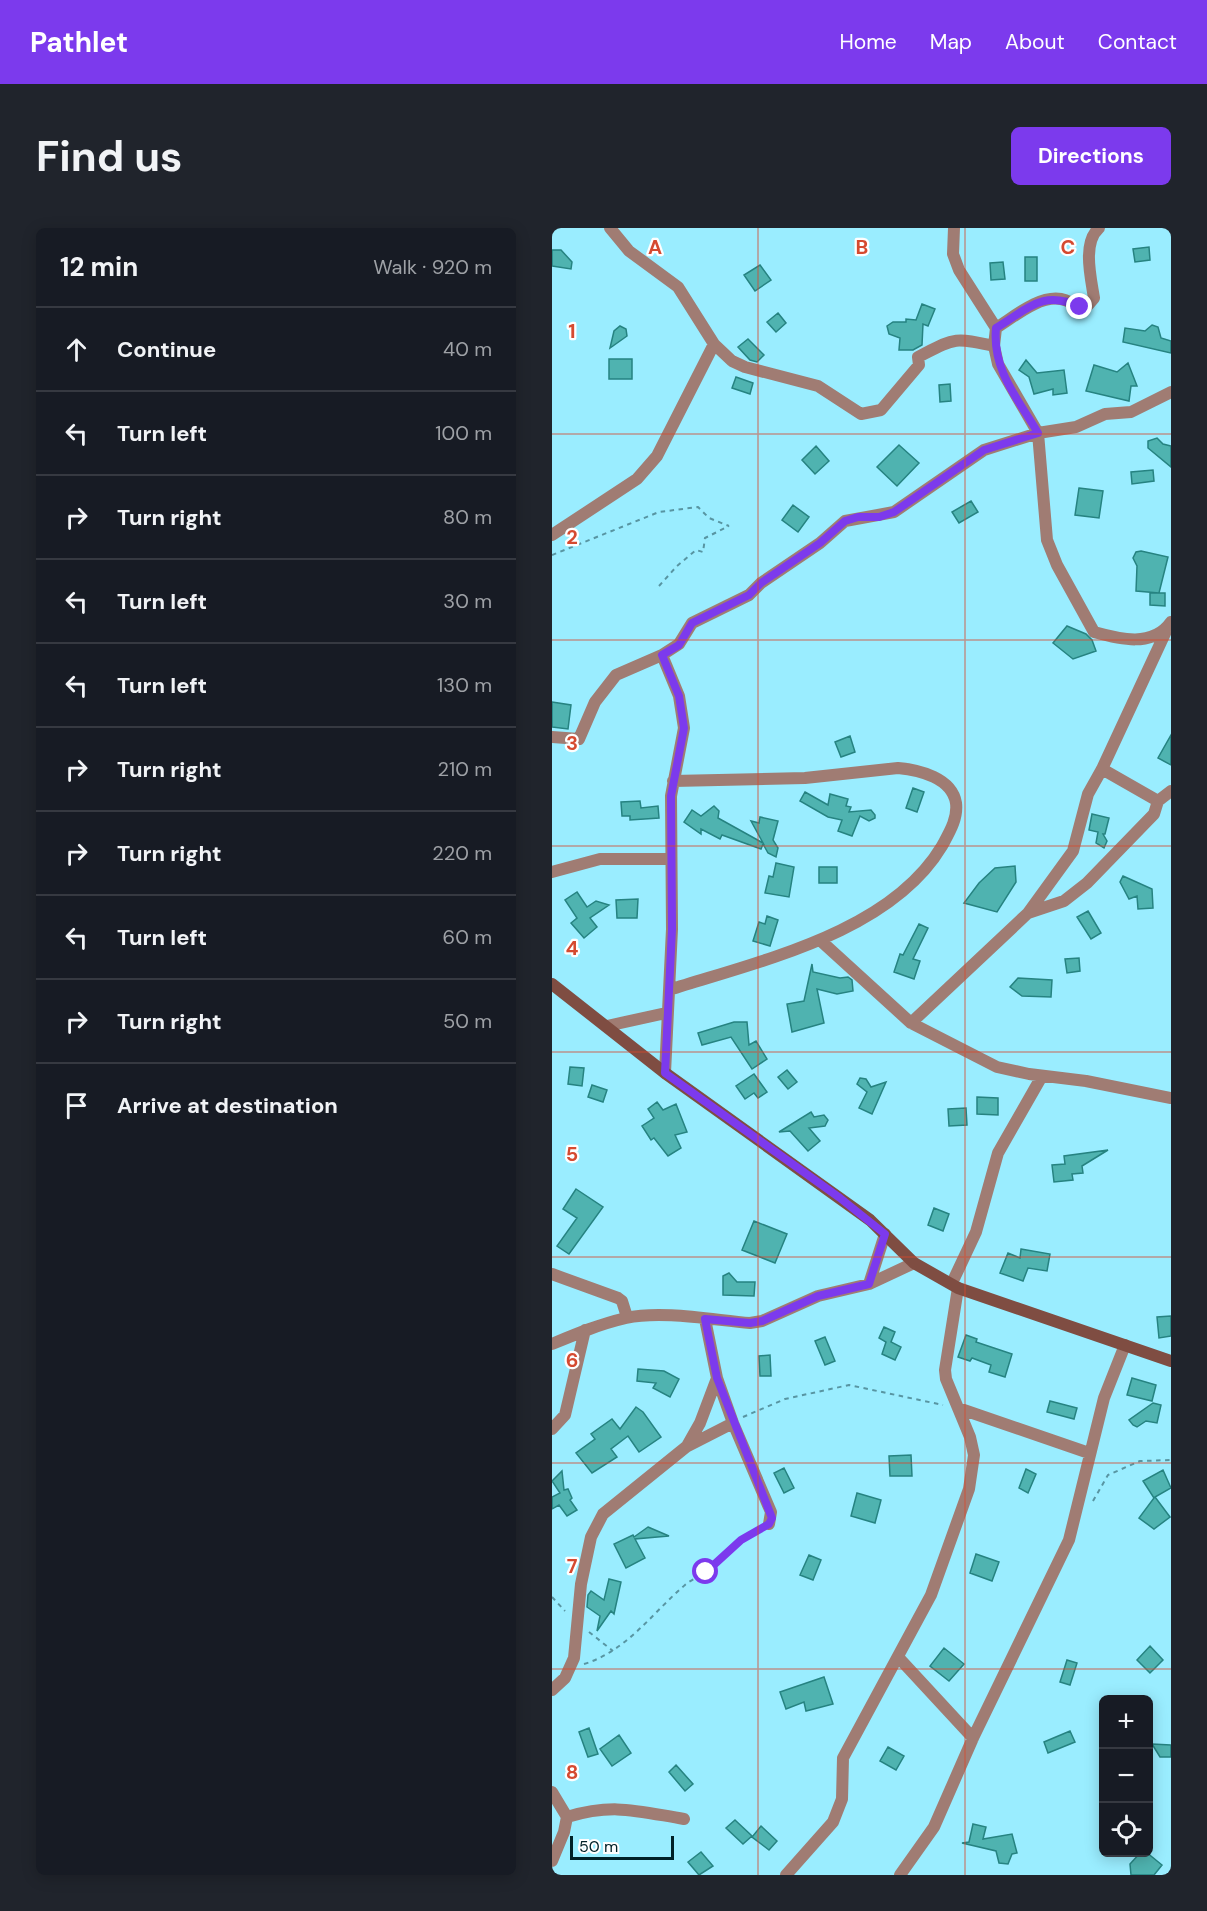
<!DOCTYPE html>
<html lang="en">
<head>
<meta charset="utf-8">
<style>
	:root { --surface:#171b24; --page:#20242c; --text:#f1f3f6; --muted:#9ea1a6; --line:#363941; --accent:#7c3aed }
	body { margin:0; font-family:"DM Sans",sans-serif; background:var(--page); color:var(--text) }
	.controls { position:absolute; right:18px; bottom:18px; display:grid; overflow:hidden; border-radius:9px; box-shadow:0 3px 15px #0003 }
	.controls button { width:54px; height:54px; display:grid; place-items:center; padding:0; border:0; border-bottom:2px solid var(--line); background:var(--surface); color:var(--text); font:30px sans-serif }
	.scale { position:absolute; left:18px; bottom:15px; width:104px; box-sizing:border-box; padding-left:6px; border:3px solid #002127; border-top:0; font-size:16px; line-height:21px; white-space:nowrap; color:#002127; -webkit-text-stroke:4px #fefefe; paint-order:stroke }
	.stop { position:absolute; width:18px; height:18px; margin:-14px; border:4px solid #7c3aed; border-radius:50%; background:#fff }
	.stop.end { background:#7c3aed; border-color:#fff; box-shadow:0 2px 6px #0008 }
	.list { margin:0; padding:0; list-style:none }
	h2 { display:flex; justify-content:space-between; align-items:center; height:78px; margin:0; padding:0 24px; font-size:26px }
	h2 small { font-size:20px; font-weight:400; color:var(--muted) }
	.list li { display:grid; grid-template-columns:39px 1fr auto; gap:18px; align-items:center; box-sizing:border-box; height:84px; padding:0 24px; border-top:2px solid var(--line) }
	.list b { display:block; font-size:22px; white-space:nowrap }
	.list em { font-size:20px; font-style:normal; color:var(--muted) }
	.icon { flex:none; width:33px; height:33px; fill:none; stroke:currentColor; stroke-width:2; stroke-linecap:round; stroke-linejoin:round }
	.map { position:relative; flex:none; width:619px; height:1647px; overflow:hidden; border-radius:9px }
	header { display:flex; align-items:center; gap:36px; box-sizing:border-box; height:84px; padding:0 30px; background:var(--accent); color:#fff }
	header strong { font-size:28px }
	nav { display:flex; gap:33px; margin-inline-start:auto; font-size:21px }
	.intro { display:flex; align-items:center; justify-content:space-between; box-sizing:border-box; height:144px; padding:0 36px }
	h1 { margin:0; font-size:42px }
	.button { padding:15px 27px; border-radius:9px; background:var(--accent); color:#fff; font-size:21px; font-weight:700 }
	main { display:flex; gap:36px; padding:0 36px }
	aside { flex:1; background:var(--surface); border-radius:9px; box-shadow:0 3px 15px #0003 }
	.map>svg:first-child { display:block }
	.building { fill:#4fb3b0; stroke:#268381; stroke-width:1.5 }
	.lines { fill:none; stroke-linecap:round; stroke-linejoin:round }
	.path { stroke:#5895a2; stroke-width:2; stroke-dasharray:4.5 4.5; stroke-linecap:butt }
	.street { stroke:#a07c73; stroke-width:12 }
	.secondary { stroke:#7f4d42; stroke-width:12 }
	.route { stroke:#7c3aed; stroke-width:8 }
	.grid { fill:none; stroke:#d54a30; stroke-width:1.5; stroke-opacity:0.55 }
	.grid-label { font-size:20px; text-anchor:middle; font-weight:bold; fill:#d54a30; stroke:#fefefe; stroke-width:4.5; stroke-linejoin:round; paint-order:stroke }
</style>
</head>
<body>
<header>
<strong>Pathlet</strong>
<nav><a>Home</a><a>Map</a><a>About</a><a>Contact</a></nav>
</header>
<div class="intro"><h1>Find us</h1><a class="button">Directions</a></div>
<main>
<aside>
<h2>12 min<small>Walk · 920 m</small></h2>
<ul class="list">
<li><svg class="icon" aria-label="ahead" viewBox="0 0 24 24"><path d="M12 20V5M6 11l6-6 6 6"/></svg><div><b>Continue</b></div><em>40 m</em></li>
<li><svg class="icon" aria-label="left" viewBox="0 0 24 24"><path d="M17 20v-9H6M10 6l-5 5 5 5"/></svg><div><b>Turn left</b></div><em>100 m</em></li>
<li><svg class="icon" aria-label="right" viewBox="0 0 24 24"><path d="M7 20v-9h11M14 6l5 5-5 5"/></svg><div><b>Turn right</b></div><em>80 m</em></li>
<li><svg class="icon" aria-label="left" viewBox="0 0 24 24"><path d="M17 20v-9H6M10 6l-5 5 5 5"/></svg><div><b>Turn left</b></div><em>30 m</em></li>
<li><svg class="icon" aria-label="left" viewBox="0 0 24 24"><path d="M17 20v-9H6M10 6l-5 5 5 5"/></svg><div><b>Turn left</b></div><em>130 m</em></li>
<li><svg class="icon" aria-label="right" viewBox="0 0 24 24"><path d="M7 20v-9h11M14 6l5 5-5 5"/></svg><div><b>Turn right</b></div><em>210 m</em></li>
<li><svg class="icon" aria-label="right" viewBox="0 0 24 24"><path d="M7 20v-9h11M14 6l5 5-5 5"/></svg><div><b>Turn right</b></div><em>220 m</em></li>
<li><svg class="icon" aria-label="left" viewBox="0 0 24 24"><path d="M17 20v-9H6M10 6l-5 5 5 5"/></svg><div><b>Turn left</b></div><em>60 m</em></li>
<li><svg class="icon" aria-label="right" viewBox="0 0 24 24"><path d="M7 20v-9h11M14 6l5 5-5 5"/></svg><div><b>Turn right</b></div><em>50 m</em></li>
<li><svg class="icon" aria-label="arrive" viewBox="0 0 24 24"><path d="M6 21V4h12l-3 4 3 4H6"/></svg><div><b>Arrive at destination</b></div></li>
</ul>
</aside>
<div class="map">
<svg width="619" height="1647" viewBox="0 0 619 1647">
	<rect width="100%" height="100%" fill="#9aedff"/>
	<path class="building" d="M597 19 598 32 583 34 581 21Z
		M0 22H9L20 34 19 41 0 38Z
		M473 29H485V53H473Z
		M451 34 453 51 439 52 438 35Z
		M208 37 219 52 203 63 192 47Z
		M370 76 383 81 376 98 371 96 370 117 361 122H347L348 110 337 106 335 98 341 94H354V91L364 92Z
		M226 85 234 95 224 104 215 94Z
		M600 97 606 99 609 110 619 113V125L571 114 573 100 593 103Z
		M68 98 74 101 75 108 58 120 62 103Z
		M196 111 212 127 205 134 198 132 186 119Z
		M57 131H80V151H57Z
		M474 132 485 145 512 142 515 165 501 167V161L482 166 477 149 467 142Z
		M576 135 585 158H579L577 173 534 163 542 137 565 144Z
		M184 149 201 155 198 166 180 160Z
		M398 156 399 173 388 174 387 157Z
		M605 210 611 216 619 218V239L596 220V213Z
		M347 217 367 235 345 258 325 239Z
		M264 218 277 233 263 246 250 232Z
		M601 242 602 253 580 256 579 244Z
		M527 260 551 263 547 290 523 287Z
		M419 273 426 284 407 295 400 284Z
		M241 277 257 289 246 304 230 292Z
		M589 323 616 329 607 365 584 363 585 338 581 330 584 324Z
		M598 365H613V378L598 377Z
		M515 398 534 406 540 412 544 423 521 431 501 415Z
		M0 474 19 477 16 501 0 499Z
		M619 507V537L606 530Z
		M298 508 303 524 289 529 283 514Z
		M361 560 372 564 365 584 354 580Z
		M253 564 276 577 278 566 296 571 294 578 299 579 297 584 319 582 323 587V590L317 593 308 588 300 608 286 603 290 592 276 589 248 573Z
		M88 573 89 580 106 578 107 590 78 592V588H70L69 574Z
		M162 578 167 583 166 590 211 615 199 593 207 595 208 589 226 593 221 612 226 620 224 629 216 625 211 616 209 621 170 607 168 611 149 601V606L132 594 140 582 149 588Z
		M540 586 557 590 553 606H551L555 613 552 620 544 615 546 604 537 602Z
		M224 635 242 639 237 669 213 665 217 648 221 649Z
		M463 638 464 654 445 684 412 675 427 655 443 640Z
		M267 639H285V655H267Z
		M571 648 600 661 601 680 586 681 585 668 577 671 568 654Z
		M25 664 35 679 44 673 57 677 38 690 45 699 32 710 19 695 25 690 13 672Z
		M86 671 85 690H65L64 672Z
		M536 683 549 705 539 711 525 689Z
		M215 688 226 692 218 718 201 713 207 694 213 696Z
		M367 696 376 700 361 731 368 733 362 751 342 744 348 726 351 727Z
		M527 730 528 743 515 745 513 731Z
		M260 736 261 744 288 750 296 749 300 752 301 763 285 766 265 761 272 795 240 804 235 776 252 773Z
		M466 750 500 752 499 769 470 768 458 759Z
		M182 794H195L197 817 204 813 215 831 200 841 179 809 150 817 146 805Z
		M18 839 32 840 30 858 16 856Z
		M235 842 245 854 236 861 226 849Z
		M202 846 215 864 206 870 202 865 193 871 184 858Z
		M308 850 314 851 319 859 334 854 320 886 307 880 315 864 305 856Z
		M40 857 55 862 51 874 36 869Z
		M425 869 446 870V887L425 886Z
		M105 874 111 882 124 876 135 904 123 907 129 920 116 928 102 910 99 912 90 898 102 890 96 881Z
		M414 880 415 897 397 898 396 881Z
		M259 884 262 889 272 887 276 892 273 898 257 900 268 913 256 923 238 903 227 904Z
		M556 922 530 938 531 945 520 946 521 952 502 954 500 937 513 936 512 928Z
		M24 961 51 979 17 1026 5 1018 25 990 11 981Z
		M382 980 397 986 391 1003 376 997Z
		M202 993 235 1006 223 1035 190 1022Z
		M469 1021 498 1026 495 1043 476 1040 471 1053 448 1045 456 1025 468 1030Z
		M177 1045 185 1054H203L202 1068 171 1067V1048Z
		M619 1088V1108L607 1110 605 1089Z
		M332 1099 343 1104 339 1114 349 1119 343 1132 330 1126 334 1114 327 1110Z
		M414 1107 425 1111 424 1114 460 1126 453 1149 437 1144 439 1137 420 1130 418 1133 406 1129Z
		M273 1109 283 1133 273 1137 263 1113Z
		M218 1127 219 1148H208L207 1128Z
		M86 1141 112 1143 127 1151 118 1169 101 1160 104 1155 85 1153Z
		M580 1150 604 1157 600 1173 575 1167Z
		M498 1173 525 1180 522 1191 495 1184Z
		M601 1175 609 1177 605 1195 594 1193 585 1199 581 1197 577 1192Z
		M84 1179 91 1184 109 1209 87 1224 76 1208 59 1221 65 1229 40 1245 24 1225 43 1211 39 1206 60 1191 68 1201Z
		M359 1227 360 1248H338L337 1228Z
		M232 1240 242 1260 232 1265 222 1245Z
		M474 1241 484 1246 476 1265 467 1260Z
		M611 1242 619 1260 603 1269 618 1289 602 1301 587 1290 602 1270 591 1253Z
		M10 1243 12 1262 16 1261 20 1270 18 1272 25 1282 15 1288 7 1277 0 1281V1269L8 1265 0 1253Z
		M305 1265 329 1272 323 1295 299 1288Z
		M96 1299 117 1308 83 1311 93 1330 74 1340 62 1316 81 1307 82 1309Z
		M424 1326 447 1334 440 1353 418 1345Z
		M257 1327 269 1332 261 1352 248 1347Z
		M57 1351 69 1354 62 1386 59 1383 45 1403 48 1388 35 1379 36 1367 39 1363 52 1372Z
		M598 1418 611 1432 598 1445 585 1432Z
		M392 1420 412 1436 397 1453 378 1438Z
		M515 1432 525 1435 518 1457 508 1454Z
		M272 1449 281 1476 254 1483 252 1474 234 1481 228 1464Z
		M37 1500 46 1526 36 1529 27 1504Z
		M518 1503 523 1514 496 1525 492 1514Z
		M67 1507 79 1525 60 1538 48 1521Z
		M600 1516 619 1517V1529H608Z
		M336 1519 352 1528 344 1542 328 1533Z
		M124 1537 141 1556 133 1563 117 1544Z
		M183 1592 200 1608 191 1616 174 1600Z
		M421 1596 434 1599 431 1611 460 1606 465 1625 460 1626 456 1636 447 1635 444 1623 410 1615 417 1614Z
		M209 1598 225 1613 217 1622 200 1609Z
		M149 1624 161 1638 147 1647 136 1634Z
		M589 1624H594L610 1637 602 1647H579L578 1636Z"/>
	<g class="lines">
		<path class="path" d="M0 327 107 284 146 279 157 290 177 298
			M107 358 125 338 144 322 151 324 153 310 177 298
			M191 1189 233 1171 297 1157 391 1177
			M541 1273 556 1247 588 1233 619 1232
			M0 1369 13 1383
			M37 1404 61 1423
			M32 1436C75 1423 100 1385 133 1357 140 1351 149 1348 156 1342 174 1328 188 1313 207 1302"/>
		<path class="street" d="M58 0 77 23 126 59 162 116 180 133 193 139 266 158 309 186 329 182 367 137 366 129C403 110 401 109 442 118
			M402 0 401 26 407 42 444 100 442 118 446 136 486 205 495 312 505 337 542 404C567 411 601 420 619 394
			M444 100C462 89 487 67 509 71 520 73 524 80 536 77L542 70C539 50 530 15 547 0
			M0 307 85 251 105 228 162 116
			M110 427 127 468 132 500 119 568 120 701 113 845
			M0 509 27 511 43 474 64 447 110 427 127 416 140 395 197 367 209 355 268 315 293 293 342 284 432 222 486 205 524 199 553 186 579 184 619 164
			M550 541 606 573
			M0 644 48 631H119
			M476 685 521 623 536 566 550 541 616 399
			M269 713 359 795 445 839 477 846 534 853 619 870
			M117 762C207 733 338 705 390 618 397 605 406 591 404 575 400 550 368 542 346 540L253 550 121 553
			M359 795 476 685 512 673 535 655 602 586 606 573 619 563
			M55 798 114 785
			M0 1046 66 1070 70 1073 75 1089
			M317 1056 333 1006
			M153 1091 165 1150 181 1195 219 1284 217 1296
			M0 1116C24 1106 48 1096 74 1090 110 1082 161 1092 198 1095L210 1093 266 1068 317 1056 362 1035
			M406 1180 537 1225
			M0 1201 13 1187 33 1102
			M135 1218 148 1195 165 1150
			M347 1430 421 1510
			M0 1462 13 1450 22 1430 29 1356 39 1309 51 1286 134 1219 181 1195
			M0 1564 15 1589 12 1604 0 1633
			M15 1589C62 1575 84 1583 132 1591
			M234 1647 281 1594 290 1571 291 1530 379 1367 417 1261 422 1227 418 1209 394 1151 393 1142 406 1060 400 1055 424 1004 446 925 490 848
			M348 1647 382 1599 421 1510 517 1312 552 1170 573 1117"/>
		<path class="secondary" d="M0 756 113 845 318 992 362 1035 406 1060 619 1133"/>
	</g>
	<g class="lines">
		<path class="route" d="M154 1344 189 1312 217 1296 220 1290 165 1150 153 1091 198 1095 210 1093 266 1068 317 1056 333 1006 288 970 113 845 120 701 119 568 132 500 127 468 110 427 127 417 140 395 197 367 209 355 268 315 293 293 306 289H327L342 284 432 222 486 205C466 171 440 142 444 100 476 81 491 61 528 79"/>
	</g>
	<path class="grid" d="M206 0V1647M413 0V1647M0 206H619M0 412H619M0 618H619M0 824H619M0 1029H619M0 1235H619M0 1441H619"/>
	<g class="grid-label">
		<text x="103" y="26">A</text>
		<text x="310" y="26">B</text>
		<text x="516" y="26">C</text>
		<text x="20" y="110">1</text>
		<text x="20" y="316">2</text>
		<text x="20" y="522">3</text>
		<text x="20" y="727">4</text>
		<text x="20" y="933">5</text>
		<text x="20" y="1139">6</text>
		<text x="20" y="1345">7</text>
		<text x="20" y="1551">8</text>
	</g>
</svg>
<div class="controls">
<button>+</button>
<button>−</button>
<button><svg class="icon" aria-label="locate" viewBox="0 0 24 24"><circle cx="12" cy="12" r="6"/><path d="M12 2v4M12 18v4M2 12h4M18 12h4"/></svg></button>
</div>
<div class="scale">50 m</div>
<div class="stop" style="left:154px;top:1344px"></div>
<div class="stop end" style="left:528px;top:79px"></div>
</div>
</main>
</body>
</html>
